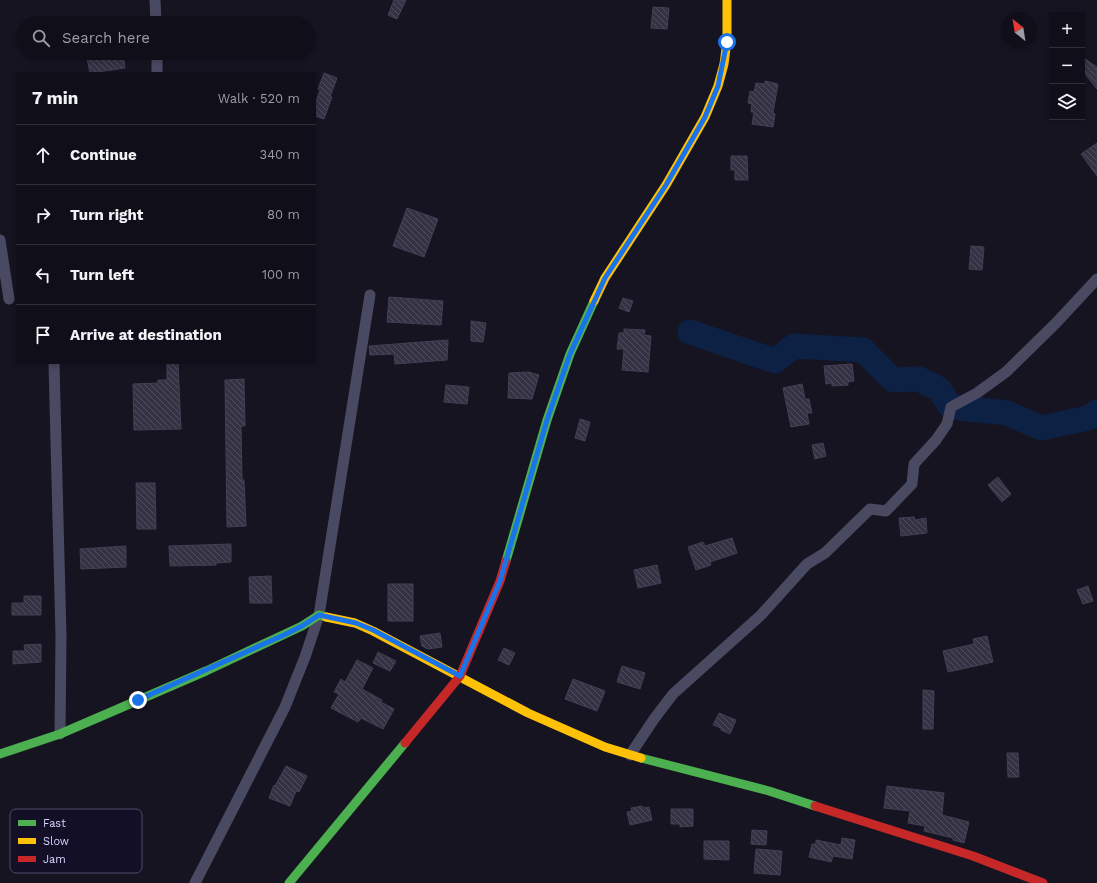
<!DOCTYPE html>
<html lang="en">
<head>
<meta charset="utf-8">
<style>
	:root { --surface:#100f19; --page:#191822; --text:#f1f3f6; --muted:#9c9ca2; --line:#302f38 }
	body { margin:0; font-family:"Work Sans",sans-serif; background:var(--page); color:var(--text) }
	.controls { position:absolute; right:12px; top:12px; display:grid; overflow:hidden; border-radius:0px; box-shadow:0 2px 6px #0003 }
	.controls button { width:36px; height:36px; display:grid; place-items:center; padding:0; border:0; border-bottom:1px solid var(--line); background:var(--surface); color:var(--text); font:20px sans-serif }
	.compass { position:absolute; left:1001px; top:12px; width:36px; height:36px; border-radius:50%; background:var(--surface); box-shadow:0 2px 6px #0003; rotate:330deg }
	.stop { position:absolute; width:12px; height:12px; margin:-9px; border:3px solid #1a73e8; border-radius:50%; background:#fff }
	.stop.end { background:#1a73e8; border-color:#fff; box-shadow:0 1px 4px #0008 }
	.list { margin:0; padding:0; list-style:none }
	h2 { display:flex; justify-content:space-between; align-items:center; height:52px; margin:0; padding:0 16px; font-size:17px }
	h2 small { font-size:13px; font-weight:400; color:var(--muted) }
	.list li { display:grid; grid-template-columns:26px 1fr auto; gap:12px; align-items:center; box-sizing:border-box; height:60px; padding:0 16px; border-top:1px solid var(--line) }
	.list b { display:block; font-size:15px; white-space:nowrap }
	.list em { font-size:13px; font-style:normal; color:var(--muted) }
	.icon { flex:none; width:22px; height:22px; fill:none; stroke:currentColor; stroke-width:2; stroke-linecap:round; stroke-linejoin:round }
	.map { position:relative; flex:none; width:1097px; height:883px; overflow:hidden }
	.search { position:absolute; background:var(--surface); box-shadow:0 2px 6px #0003; left:16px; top:16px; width:300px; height:44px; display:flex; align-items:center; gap:10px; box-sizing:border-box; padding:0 14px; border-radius:22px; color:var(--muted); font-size:15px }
	.panel { position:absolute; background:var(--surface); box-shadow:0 2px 6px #0003; left:16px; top:72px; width:300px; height:292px; border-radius:0px }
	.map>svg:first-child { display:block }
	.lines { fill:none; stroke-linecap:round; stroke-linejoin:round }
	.river { stroke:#0d2144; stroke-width:25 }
	.building { fill:url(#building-back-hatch); stroke:#433f54 }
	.street { stroke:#4a4962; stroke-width:11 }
	.fast { stroke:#4caf50; stroke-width:9 }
	.slow { stroke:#ffc107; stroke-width:9 }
	.jam { stroke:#c62828; stroke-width:9 }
	.route { stroke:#1a73e8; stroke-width:5 }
	.key { fill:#130f26; stroke:#4e4a67; stroke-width:1 }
	.key-label { font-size:11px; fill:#d9d4ff }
</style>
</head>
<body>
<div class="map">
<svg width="1097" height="883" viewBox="0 0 1097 883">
	<defs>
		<pattern id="building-back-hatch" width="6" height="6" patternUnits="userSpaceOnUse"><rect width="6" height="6" fill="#343243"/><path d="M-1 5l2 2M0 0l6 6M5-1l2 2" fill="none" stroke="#514f5f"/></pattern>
	</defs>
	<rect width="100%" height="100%" fill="#161421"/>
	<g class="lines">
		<path class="river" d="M690 332 775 361 794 346 863 350 893 380 919 379 939 389 951 407 1007 413 1042 428 1088 418 1097 412"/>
	</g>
	<path class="building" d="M394 0H406L397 19 388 15Z
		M653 7 669 8 667 29 651 28Z
		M86 53H123L125 68 90 73Z
		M1082 57 1097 67V89L1082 70Z
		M324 73 337 78 330 97H332L324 119 315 116V104L320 90 318 89Z
		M765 81 778 84 773 113 775 114 773 127 752 124 754 112H751L752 104 748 103 750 91 754 92 756 83 765 84Z
		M1097 143V176L1081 154Z
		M731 156H747L748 180H735V170H731Z
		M407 208 438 219 424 257 393 246Z
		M971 246 984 247 982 270 969 269Z
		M389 297 443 301 441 325 387 322Z
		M623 298 633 301 629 312 619 308Z
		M471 321 486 323 483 342 471 341Z
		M624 329 645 330 644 335 651 336 648 372 622 370 624 349H617L619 333H624Z
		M448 340 447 360 395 364 394 354 370 355 369 346Z
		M167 363H178L181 429 134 430 133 384 158 383V380H167Z
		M852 364 854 381 848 382V385L832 386V383L826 384 824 366Z
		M529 372 539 375 532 399 508 398 509 373Z
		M244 379 245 426H241L242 480H244L246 526 227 527 225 380Z
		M802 384 805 399H809L812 413H807L809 424 791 427 783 388Z
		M446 385 469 387 467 404 444 402Z
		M580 419 590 422 585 441 575 438Z
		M823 443 826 456 815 459 812 445Z
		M998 477 1011 494 1002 502 988 485Z
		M136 483H155L156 529H137Z
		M914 517 915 520 926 518 927 533 901 536 899 518Z
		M732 538 737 553 710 562 711 565 696 570 688 547 703 542 705 546Z
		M231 544V562L216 563V565L170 566 169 546Z
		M126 546V567L81 569 80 549Z
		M657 565 661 583 638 588 634 570Z
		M271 576 272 603H250L249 577Z
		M388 584H413V621H388Z
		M1088 586 1093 601 1083 604 1077 590Z
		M24 596H41V615H12V603H24Z
		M440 633 442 647 428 649 422 646 420 636Z
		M987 636 993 662 948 672 943 651 974 644 973 639Z
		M41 644V662L13 664V651H25L24 645Z
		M504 648 515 653 509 665 498 660Z
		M378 652 396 661 390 671 373 663Z
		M357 660 373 668 362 689 382 700 381 702 394 709 383 729 361 718 358 722 331 708 339 694 334 692 341 679 345 682Z
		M622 666 645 673 640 689 617 682Z
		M573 679 605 691 597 711 565 699Z
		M923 690 934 691 933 729H923Z
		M719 713 736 720 730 734 721 730V728L713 725Z
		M1007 753H1018L1019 777H1008Z
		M286 766 307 776 299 792 296 791 290 806 269 798 274 785 275 786Z
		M887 786 944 793 942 815 969 822 964 843 953 840V838L924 831 925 826 908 823 910 811 884 808Z
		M642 806 643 808 649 807 652 820 630 825 627 812 632 811 631 808Z
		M671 809H693V826L680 827V824H671Z
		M752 830 767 831 766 845 751 844Z
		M842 838 855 840 852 859 833 856 831 862 809 857 812 844H816V840L841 845Z
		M704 841H729V860L704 859Z
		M756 849 782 851 780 875 754 873Z"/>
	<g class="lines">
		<path class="street" d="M155 0 156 23
			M157 53V73
			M0 240 9 299
			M54 363 61 636 60 734
			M630 755 654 719 673 694 761 615 807 564 825 553 870 509 886 511 912 484 914 464 936 440 947 424 951 407 977 393 1006 372 1056 323 1097 279
			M195 883 285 707 305 657 319 615 370 295"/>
		<path class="fast" d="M506 561 547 420 570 354 594 301
			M0 754 60 734 206 671 302 626 319 615 326 617
			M641 758 769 791 815 806
			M289 883 405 743"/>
		<path class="slow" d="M594 301 605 278 666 185 705 117 718 86 724 64 727 41V0
			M326 617 355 623 373 631 528 713 605 747 641 758"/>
		<path class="jam" d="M405 743 460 676 500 581 506 561
			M815 806 973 856 1043 883"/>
	</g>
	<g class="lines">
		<path class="route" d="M138 700 284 635 302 626 319 615 356 623 373 630 460 676 500 581 547 420 570 354 605 278 666 185 705 117 718 86 727 42"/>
	</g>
	<rect x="10" y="809" width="132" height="64" rx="6" class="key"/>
	<rect x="18" y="820" width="18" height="6" fill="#4caf50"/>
	<rect x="18" y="838" width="18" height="6" fill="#ffc107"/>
	<rect x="18" y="856" width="18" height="6" fill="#c62828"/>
	<g class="key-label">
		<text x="43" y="827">Fast</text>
		<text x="43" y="845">Slow</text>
		<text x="43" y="863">Jam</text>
	</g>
</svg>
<div class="controls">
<button>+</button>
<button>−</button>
<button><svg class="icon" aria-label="layers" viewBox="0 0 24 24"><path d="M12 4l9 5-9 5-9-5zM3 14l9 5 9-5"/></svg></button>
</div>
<svg class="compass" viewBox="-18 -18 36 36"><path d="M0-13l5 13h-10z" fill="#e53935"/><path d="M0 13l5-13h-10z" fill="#9c9ca2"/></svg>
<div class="stop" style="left:727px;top:42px"></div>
<div class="stop end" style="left:138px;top:700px"></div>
<div class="search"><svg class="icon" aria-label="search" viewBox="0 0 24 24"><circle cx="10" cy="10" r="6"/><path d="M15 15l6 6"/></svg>Search here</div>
<section class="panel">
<h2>7 min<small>Walk · 520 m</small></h2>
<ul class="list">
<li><svg class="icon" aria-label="ahead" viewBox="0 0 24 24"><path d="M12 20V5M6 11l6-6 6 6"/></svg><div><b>Continue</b></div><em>340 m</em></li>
<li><svg class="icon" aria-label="right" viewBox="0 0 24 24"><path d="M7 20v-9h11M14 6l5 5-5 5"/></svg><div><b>Turn right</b></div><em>80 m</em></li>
<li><svg class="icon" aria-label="left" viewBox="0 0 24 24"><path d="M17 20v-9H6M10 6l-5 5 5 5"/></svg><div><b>Turn left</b></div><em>100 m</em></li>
<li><svg class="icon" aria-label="arrive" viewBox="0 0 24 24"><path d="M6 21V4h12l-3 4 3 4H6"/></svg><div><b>Arrive at destination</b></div></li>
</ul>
</section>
</div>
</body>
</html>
